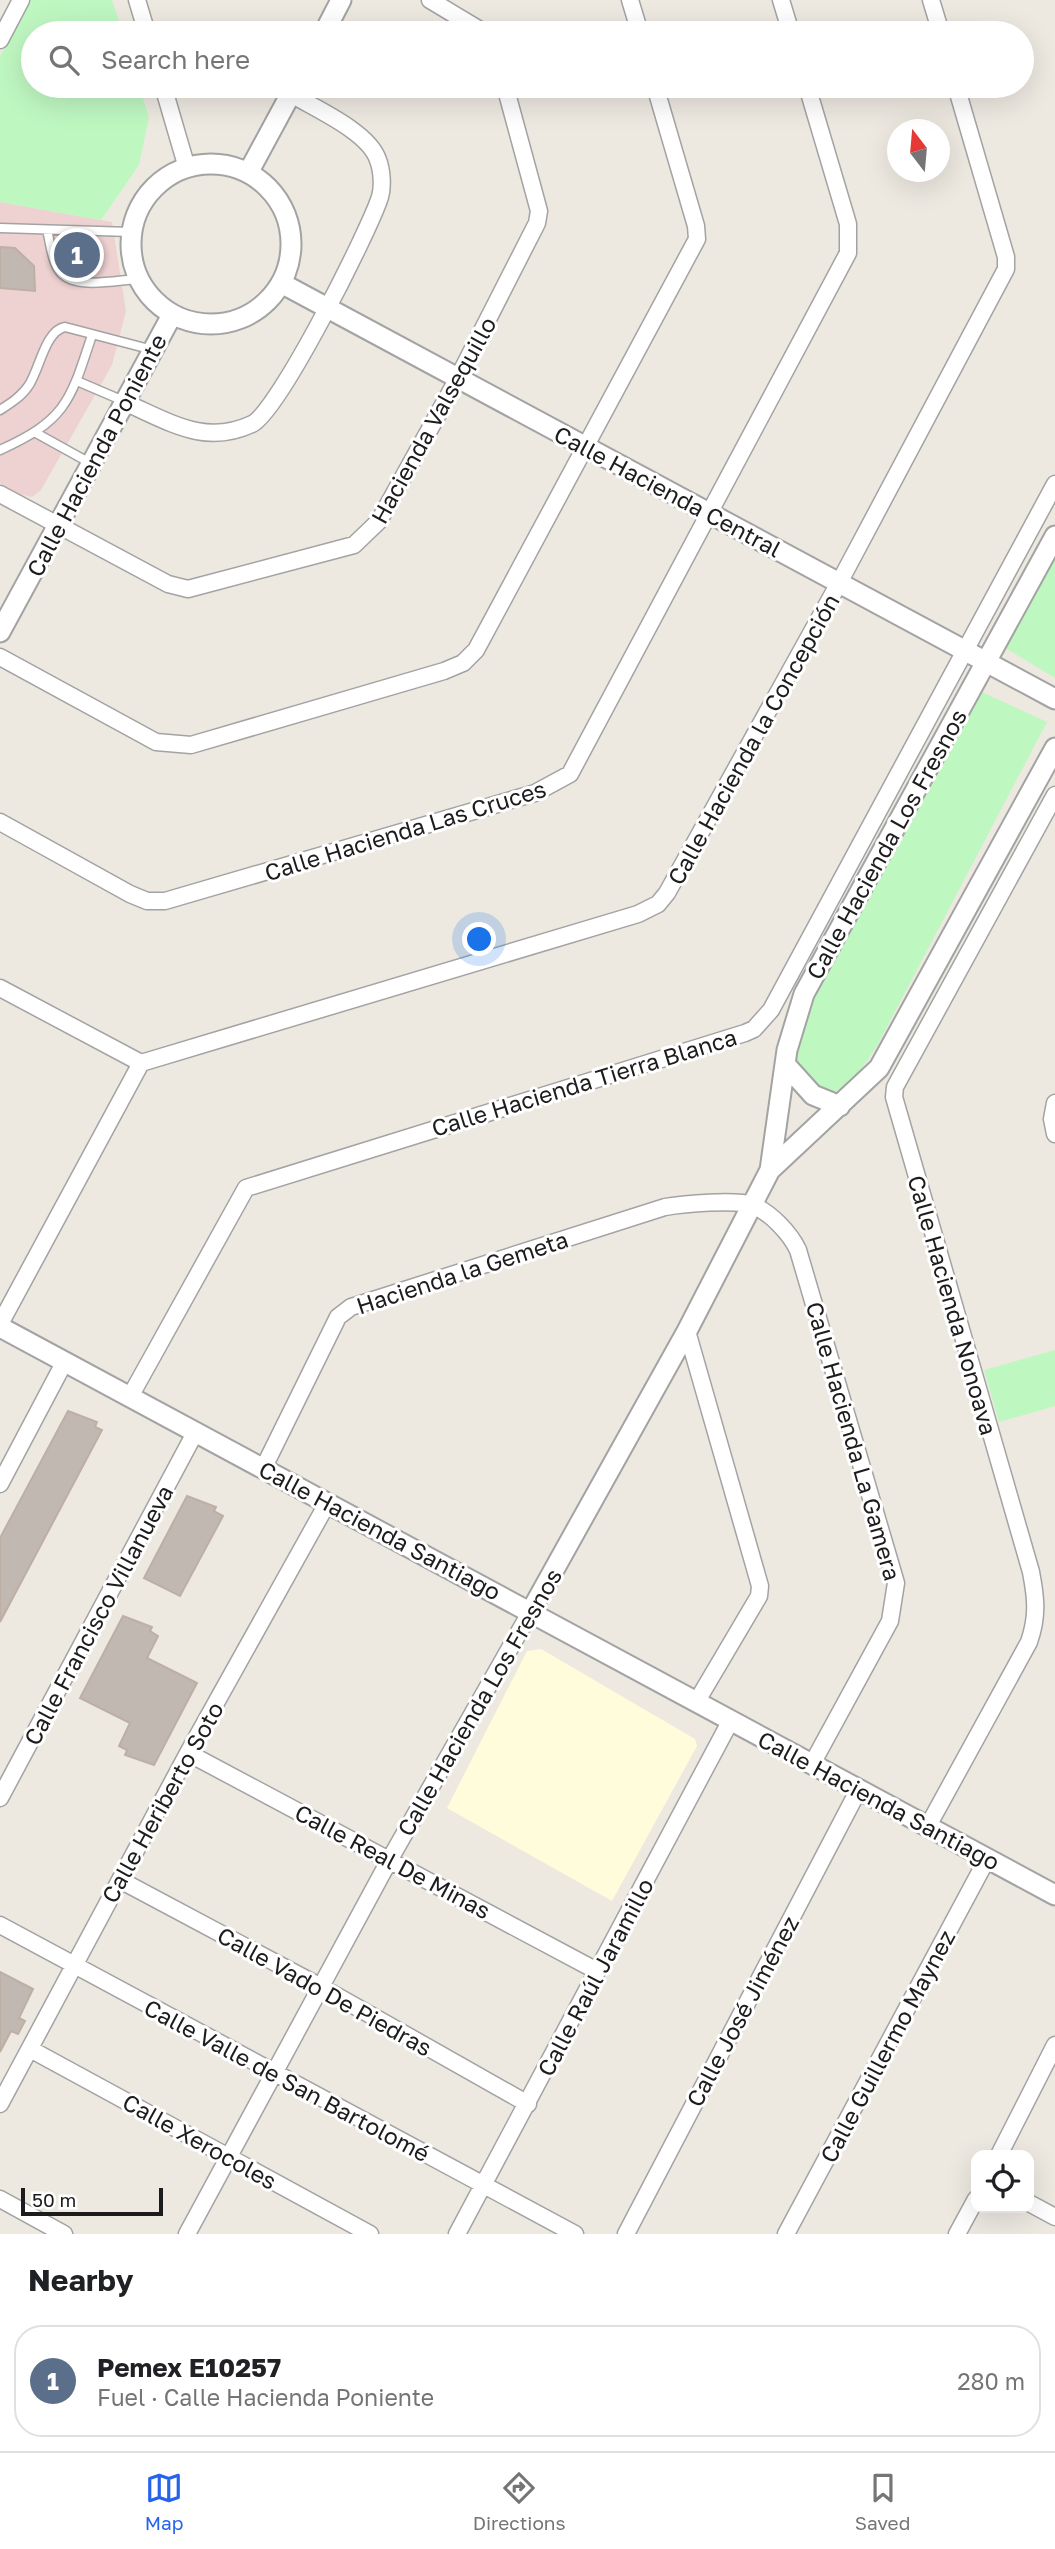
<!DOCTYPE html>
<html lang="en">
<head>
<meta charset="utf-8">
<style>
	:root { --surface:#fff; --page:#f6f6f6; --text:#202124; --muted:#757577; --line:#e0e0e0; --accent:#2563eb }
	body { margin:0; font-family:"Golos Text",sans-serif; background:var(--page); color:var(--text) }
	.controls { position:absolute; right:21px; bottom:21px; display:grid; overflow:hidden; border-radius:14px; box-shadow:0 7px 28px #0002 }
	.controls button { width:63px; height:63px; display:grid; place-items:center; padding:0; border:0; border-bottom:2px solid var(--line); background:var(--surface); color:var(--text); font:35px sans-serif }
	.compass { position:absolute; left:887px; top:119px; width:63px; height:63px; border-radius:50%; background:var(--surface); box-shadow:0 7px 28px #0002; rotate:344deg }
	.scale { position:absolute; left:21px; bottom:18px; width:142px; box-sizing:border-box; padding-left:7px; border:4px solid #1c1c1c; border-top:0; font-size:19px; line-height:24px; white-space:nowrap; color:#1c1c1c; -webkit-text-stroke:5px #fff; paint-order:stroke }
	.you { position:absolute; left:480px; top:940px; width:24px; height:24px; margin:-18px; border:5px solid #fff; border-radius:50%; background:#1a73e8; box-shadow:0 0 0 10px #1a73e833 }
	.badge { display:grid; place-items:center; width:46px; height:46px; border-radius:50%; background:var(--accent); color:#fff; font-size:23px; font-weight:700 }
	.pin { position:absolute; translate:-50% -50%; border:4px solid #fff; box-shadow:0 2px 7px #0006 }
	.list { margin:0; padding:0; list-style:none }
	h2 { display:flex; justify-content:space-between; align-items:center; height:91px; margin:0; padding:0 28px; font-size:30px }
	h2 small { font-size:23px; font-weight:400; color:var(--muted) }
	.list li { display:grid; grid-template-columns:46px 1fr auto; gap:21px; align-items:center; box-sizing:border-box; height:112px; margin:0 14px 14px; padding:0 14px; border:2px solid var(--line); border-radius:28px }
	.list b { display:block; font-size:26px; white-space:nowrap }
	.list p { margin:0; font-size:23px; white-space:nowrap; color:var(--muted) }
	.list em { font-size:23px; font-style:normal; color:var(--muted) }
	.icon { flex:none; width:38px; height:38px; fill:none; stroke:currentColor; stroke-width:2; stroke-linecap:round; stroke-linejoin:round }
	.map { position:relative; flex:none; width:1055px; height:2234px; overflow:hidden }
	.search { position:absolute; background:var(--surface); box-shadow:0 7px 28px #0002; left:21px; right:21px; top:21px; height:77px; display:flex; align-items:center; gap:18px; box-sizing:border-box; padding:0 24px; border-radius:38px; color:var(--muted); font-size:26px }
	.sheet { height:217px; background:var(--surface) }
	nav { display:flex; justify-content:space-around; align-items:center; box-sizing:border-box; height:98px; border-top:2px solid var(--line); background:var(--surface); font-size:19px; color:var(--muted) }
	nav a { display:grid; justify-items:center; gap:4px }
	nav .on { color:var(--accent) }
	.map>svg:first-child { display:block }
	.commercial { fill:#eed1d1 }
	.education { fill:#fefcda }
	.park { fill:#bff7c1 }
	.building { fill:#c1b8b1; stroke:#beafa5; stroke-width:2 }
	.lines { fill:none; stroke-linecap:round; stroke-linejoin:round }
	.service-casing { stroke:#a3a3a3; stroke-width:11 }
	.minor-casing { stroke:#a3a3a3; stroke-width:19 }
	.tertiary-casing { stroke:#a3a3a3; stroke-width:23 }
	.service { stroke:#fff; stroke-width:8 }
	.minor { stroke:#fff; stroke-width:16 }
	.tertiary { stroke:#fff; stroke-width:19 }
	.labels { text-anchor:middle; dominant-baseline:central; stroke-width:6; stroke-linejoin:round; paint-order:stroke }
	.street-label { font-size:23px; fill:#1c1c1c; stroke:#fff }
</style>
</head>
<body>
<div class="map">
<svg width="1055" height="2234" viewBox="0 0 1055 2234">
	<rect width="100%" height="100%" fill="#ede9e1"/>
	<path class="commercial" d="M0 202 112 222 126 311 112 365 41 490 32 497 19 494 0 483Z"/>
	<path class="education" d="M541 1649 695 1739 697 1746 612 1901 447 1808 527 1651Z"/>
	<path class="park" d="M29 0H112L123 33H33V86H139L149 117 139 165 101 220 0 202V56Z
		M1055 553V678L1005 648Z
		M982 692 1047 722 877 1046C863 1067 847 1094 819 1095L792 1060 799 1018 974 696Z
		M1055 1350V1406L999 1422 984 1370Z"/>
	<path class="building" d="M66 237H88L92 276 69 271Z
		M0 247 15 248 34 266 35 291 0 288Z
		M68 1411 97 1422 95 1427 102 1430 0 1622V1538Z
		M187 1496 216 1507 214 1511 223 1516 180 1596 144 1578Z
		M123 1616 152 1627 150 1631 158 1636 147 1658 197 1683 154 1765 125 1755 127 1750 119 1746 130 1723 80 1698Z
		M0 1972 33 1989 19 2018 25 2021 18 2034 11 2031 0 2052Z"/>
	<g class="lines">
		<g class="service-casing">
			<path id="service" d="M0 228 131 232
				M47 230C50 241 51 256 57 267 69 292 115 280 138 279
				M77 381 126 402
				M0 410C11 403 22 396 29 385 40 368 45 331 65 327L153 350
				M36 433 92 464
				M0 450C66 420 70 402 92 335"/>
		</g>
		<g class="minor-casing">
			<path id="minor" d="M137 0 147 33
				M430 0 485 33
				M630 0 640 33
				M781 0 791 33
				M931 0 941 33
				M0 40 21 0
				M163 86 187 168
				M126 403C170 422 205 446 252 424 279 411 369 231 380 197 383 187 382 170 378 160 369 132 316 109 291 94
				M0 494 168 584 188 589 354 545 379 521 458 378 537 223 539 211 505 86
				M0 657 156 742 191 745 444 671 463 663 476 650 697 239 696 226 655 86
				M0 822 130 894 147 901H165L535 793 570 774 848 253V224L807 86
				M0 988 141 1063 638 914 658 904 667 893 839 583 1006 269V257L956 86
				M1055 1103 1052 1119 1055 1134
				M0 1324 141 1063
				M687 1331 760 1586 759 1596 697 1701
				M131 1395 246 1188 745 1033 754 1029 771 1010 1055 484
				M264 1467 338 1317 351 1307 665 1207C683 1204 736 1199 752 1205 770 1212 790 1233 798 1250L896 1583 890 1621 812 1764
				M0 1484 65 1361
				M188 1753 597 1971
				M0 1798 196 1431
				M928 1826 1029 1642C1038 1616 1036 1598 1031 1572L894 1097 895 1087 1055 795
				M120 1880 321 1987 528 2104
				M0 1925 575 2234
				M30 2049 370 2234
				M0 2104 188 1753 328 1502
				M999 2155 1055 2045
				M0 2199 64 2234
				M1029 2203 1055 2217
				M187 2234 390 1859 531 1611
				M457 2234 731 1720
				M626 2234 859 1789
				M786 2234 987 1859
				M957 2234 976 2199"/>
		</g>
		<g class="tertiary-casing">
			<path id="tertiary" d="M324 33 341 0
				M131 244a80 80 0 1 1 160 0a80 80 0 1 1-160 0Z
				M248 173 295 86
				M281 283 1055 699
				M0 632 172 315
				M785 1064 813 1095 840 1106
				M770 1170 787 1050 804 994 1055 536
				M0 1327 1055 1895
				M531 1611 687 1331 770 1170 879 1068 1055 748"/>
		</g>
		<use href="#service" class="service"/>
		<use href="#minor" class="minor"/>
		<use href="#tertiary" class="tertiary"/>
	</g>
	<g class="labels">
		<g class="street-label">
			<text transform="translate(433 420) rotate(-61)">Hacienda Valsequillo</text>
			<text transform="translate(96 455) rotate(-62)">Calle Hacienda Poniente</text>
			<text transform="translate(668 491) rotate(28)">Calle Hacienda Central</text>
			<text transform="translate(753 739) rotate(-61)">Calle Hacienda la Concepción</text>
			<text transform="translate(405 830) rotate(-17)">Calle Hacienda Las Cruces</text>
			<text transform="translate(886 844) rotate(-61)">Calle Hacienda Los Fresnos</text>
			<text transform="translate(584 1082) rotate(-17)">Calle Hacienda Tierra Blanca</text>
			<text transform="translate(462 1272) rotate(-18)">Hacienda la Gemeta</text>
			<text transform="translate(953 1305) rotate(74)">Calle Hacienda Nonoava</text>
			<text transform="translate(854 1441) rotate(74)">Calle Hacienda La Gamera</text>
			<text transform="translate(380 1530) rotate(28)">Calle Hacienda Santiago</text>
			<text transform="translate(98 1615) rotate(-62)">Calle Francisco Villanueva</text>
			<text transform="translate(479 1702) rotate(-60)">Calle Hacienda Los Fresnos</text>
			<text transform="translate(879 1800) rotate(28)">Calle Hacienda Santiago</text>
			<text transform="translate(162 1802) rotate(-61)">Calle Heriberto Soto</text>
			<text transform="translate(393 1861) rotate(28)">Calle Real De Minas</text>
			<text transform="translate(595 1977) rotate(-62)">Calle Raúl Jaramillo</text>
			<text transform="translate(325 1991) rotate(29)">Calle Vado De Piedras</text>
			<text transform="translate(742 2011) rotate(-62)">Calle José Jiménez</text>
			<text transform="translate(887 2046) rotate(-62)">Calle Guillermo Maynez</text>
			<text transform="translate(287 2080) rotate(28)">Calle Valle de San Bartolomé</text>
			<text transform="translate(200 2141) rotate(29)">Calle Xerocoles</text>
		</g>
	</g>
</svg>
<div class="controls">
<button><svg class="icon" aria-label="locate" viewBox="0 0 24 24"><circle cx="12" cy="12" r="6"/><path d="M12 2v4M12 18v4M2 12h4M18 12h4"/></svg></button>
</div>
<svg class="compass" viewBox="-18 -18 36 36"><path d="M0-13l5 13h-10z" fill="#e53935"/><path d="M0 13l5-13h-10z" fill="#757577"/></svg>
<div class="scale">50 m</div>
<div class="you"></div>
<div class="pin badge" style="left:77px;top:255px;background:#5c6f8a">1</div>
<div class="search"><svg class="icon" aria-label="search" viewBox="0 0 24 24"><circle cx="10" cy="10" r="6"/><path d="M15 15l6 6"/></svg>Search here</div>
</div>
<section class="sheet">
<h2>Nearby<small></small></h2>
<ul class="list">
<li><span class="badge" style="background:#5c6f8a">1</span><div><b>Pemex E10257</b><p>Fuel · Calle Hacienda Poniente</p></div><em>280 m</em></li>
</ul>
</section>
<nav>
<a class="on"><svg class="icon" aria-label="map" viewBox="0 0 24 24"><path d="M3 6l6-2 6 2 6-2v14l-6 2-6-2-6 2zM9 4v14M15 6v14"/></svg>Map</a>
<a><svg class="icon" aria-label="directions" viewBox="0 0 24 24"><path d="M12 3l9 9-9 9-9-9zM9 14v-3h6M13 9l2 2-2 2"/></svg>Directions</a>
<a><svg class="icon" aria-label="saved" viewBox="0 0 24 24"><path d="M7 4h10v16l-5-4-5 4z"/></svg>Saved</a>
</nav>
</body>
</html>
